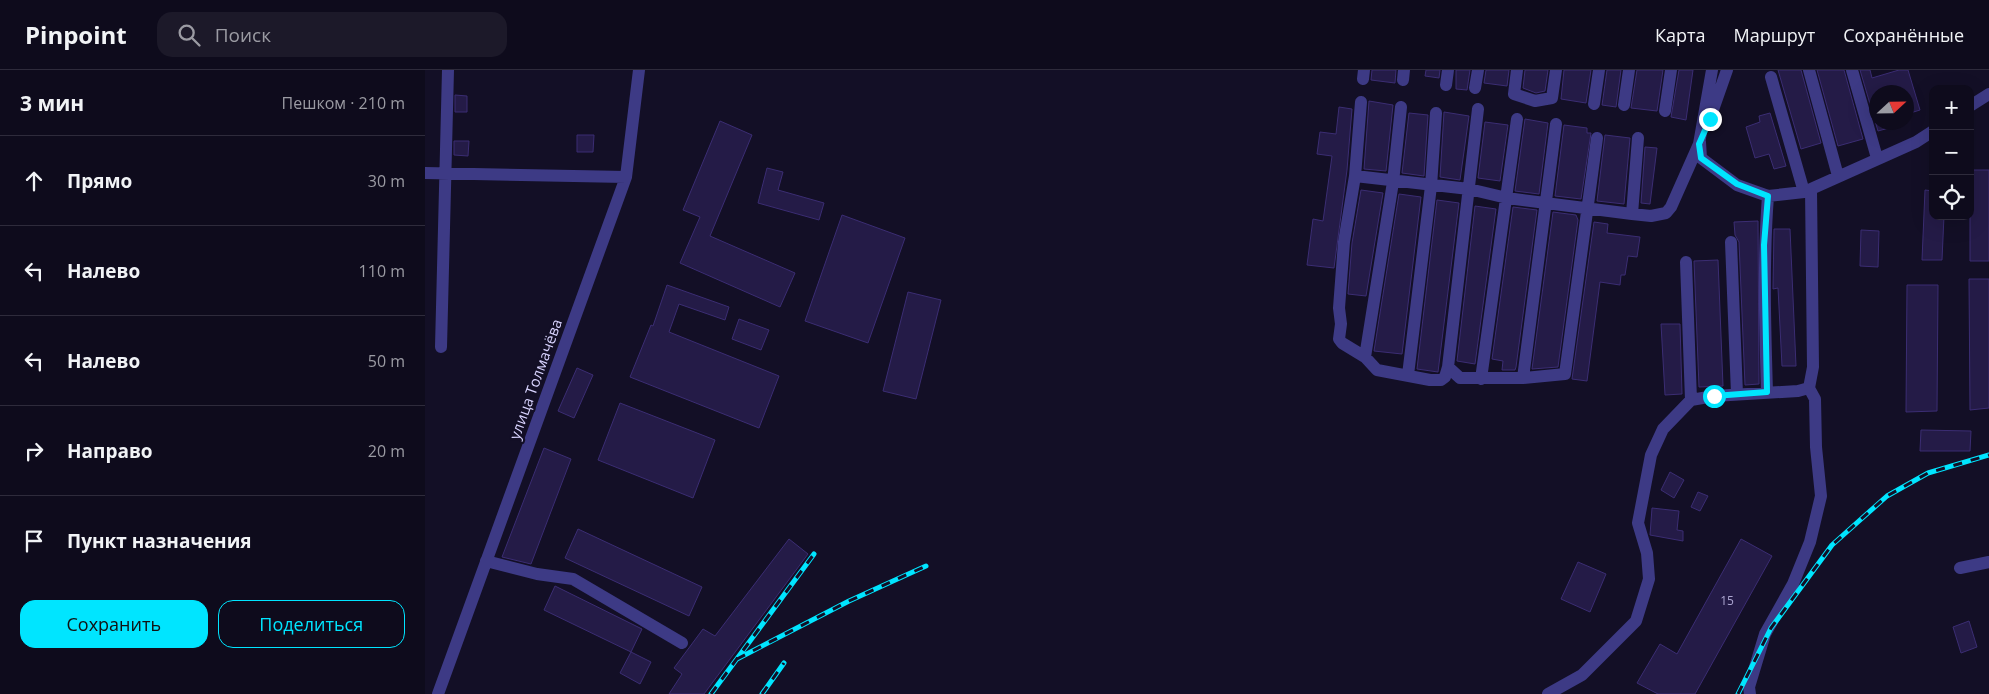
<!DOCTYPE html>
<html lang="ru">
<head>
<meta charset="utf-8">
<style>
	:root { --surface:#0e0b1c; --page:#1c1929; --text:#f1f3f6; --muted:#9b9ba3; --line:#2e2b3b; --accent:#00e5ff }
	body { margin:0; font-family:"Open Sans",sans-serif; background:var(--page); color:var(--text) }
	.controls { position:absolute; right:15px; top:15px; display:grid; overflow:hidden; border-radius:10px; box-shadow:0 5px 20px #0002 }
	.controls button { width:45px; height:45px; display:grid; place-items:center; padding:0; border:0; border-bottom:1px solid var(--line); background:var(--surface); color:var(--text); font:25px sans-serif }
	.compass { position:absolute; left:1444px; top:15px; width:45px; height:45px; border-radius:50%; background:var(--surface); box-shadow:0 5px 20px #0002; rotate:68deg }
	.stop { position:absolute; width:15px; height:15px; margin:-11px; border:4px solid #00e5ff; border-radius:50%; background:#fff }
	.stop.end { background:#00e5ff; border-color:#fff; box-shadow:0 1px 5px #0008 }
	.list { margin:0; padding:0; list-style:none }
	h2 { display:flex; justify-content:space-between; align-items:center; height:65px; margin:0; padding:0 20px; font-size:21px }
	h2 small { font-size:16px; font-weight:400; color:var(--muted) }
	.list li { display:grid; grid-template-columns:32px 1fr auto; gap:15px; align-items:center; box-sizing:border-box; height:90px; padding:0 20px; border-top:1px solid var(--line) }
	.list b { display:block; font-size:19px; white-space:nowrap }
	.list em { font-size:16px; font-style:normal; color:var(--muted) }
	.actions { display:flex; gap:10px; padding:15px 20px }
	.actions a { flex:1; padding:11px 0; border:1px solid var(--accent); border-radius:15px; text-align:center; font-size:18px; color:var(--accent) }
	.actions .main { background:var(--accent); color:#111 }
	.icon { flex:none; width:28px; height:28px; fill:none; stroke:currentColor; stroke-width:2; stroke-linecap:round; stroke-linejoin:round }
	.map { position:relative; flex:none; width:1564px; height:624px; overflow:hidden }
	header { display:flex; align-items:center; gap:30px; box-sizing:border-box; height:70px; padding:0 25px; background:var(--surface); border-bottom:1px solid var(--line) }
	header strong { font-size:24px }
	nav { display:flex; gap:28px; margin-inline-start:auto; font-size:18px }
	.search { width:350px; height:45px; background:var(--page); display:flex; align-items:center; gap:12px; box-sizing:border-box; padding:0 18px; border-radius:15px; color:var(--muted); font-size:19px }
	main { display:flex }
	aside { flex:1; background:var(--surface) }
	.map>svg:first-child { display:block }
	.building { fill:#241b47; stroke:#3b2d73 }
	.lines { fill:none; stroke-linecap:round; stroke-linejoin:round }
	.minor { stroke:#3d3a85; stroke-width:12 }
	.rail-casing { stroke:#00e5ff; stroke-width:5 }
	.rail { stroke:#130f26; stroke-width:3; stroke-dasharray:9; stroke-linecap:butt }
	.route { stroke:#00e5ff; stroke-width:6 }
	.labels { text-anchor:middle; dominant-baseline:central; stroke-width:4.5; stroke-linejoin:round; paint-order:stroke }
	.number-label { font-size:12px; fill:#aca6d1 }
	.street-label { font-size:15px; fill:#d9d4ff; stroke:#130f26 }
</style>
</head>
<body>
<header>
<strong>Pinpoint</strong>
<div class="search"><svg class="icon" aria-label="search" viewBox="0 0 24 24"><circle cx="10" cy="10" r="6"/><path d="M15 15l6 6"/></svg>Поиск</div>
<nav><a>Карта</a><a>Маршрут</a><a>Сохранённые</a></nav>
</header>
<main>
<aside>
<h2>3 мин<small>Пешком · 210 m</small></h2>
<ul class="list">
<li><svg class="icon" aria-label="ahead" viewBox="0 0 24 24"><path d="M12 20V5M6 11l6-6 6 6"/></svg><div><b>Прямо</b></div><em>30 m</em></li>
<li><svg class="icon" aria-label="left" viewBox="0 0 24 24"><path d="M17 20v-9H6M10 6l-5 5 5 5"/></svg><div><b>Налево</b></div><em>110 m</em></li>
<li><svg class="icon" aria-label="left" viewBox="0 0 24 24"><path d="M17 20v-9H6M10 6l-5 5 5 5"/></svg><div><b>Налево</b></div><em>50 m</em></li>
<li><svg class="icon" aria-label="right" viewBox="0 0 24 24"><path d="M7 20v-9h11M14 6l5 5-5 5"/></svg><div><b>Направо</b></div><em>20 m</em></li>
<li><svg class="icon" aria-label="arrive" viewBox="0 0 24 24"><path d="M6 21V4h12l-3 4 3 4H6"/></svg><div><b>Пункт назначения</b></div></li>
</ul>
<div class="actions"><a class="main">Сохранить</a><a>Поделиться</a></div>
</aside>
<div class="map">
<svg width="1564" height="624" viewBox="0 0 1564 624">
	<rect width="100%" height="100%" fill="#130f26"/>
	<path class="building" d="M947 0H971L970 13 946 10Z
		M1001 0H1015L1014 8 1000 6Z
		M1031 0H1045L1042 20 1031 19Z
		M1061 0H1084L1082 16 1059 13Z
		M1100 0H1123L1120 21 1111 23 1098 18Z
		M1139 0H1166L1161 33 1136 29Z
		M1182 0H1196L1191 37 1177 35Z
		M1212 0H1238L1232 41 1206 38Z
		M1254 0H1268L1261 50 1246 47Z
		M1353 0H1376L1396 73 1376 79Z
		M1392 0H1419L1438 69 1413 76Z
		M1435 0H1445L1447 8 1474 0H1483L1495 40 1482 44V22H1452V52H1475V55L1453 61Z
		M30 25 42 26V42H30Z
		M944 31 968 35 961 101 939 99Z
		M914 37 927 39 922 100 909 198 882 195 888 149 898 151 907 86 892 84 895 62 911 64Z
		M1019 42 1044 46 1035 110 1015 107Z
		M984 43 1003 45 999 106 977 103Z
		M1345 43 1361 96 1349 99 1344 84 1330 88 1321 57 1335 52 1334 46Z
		M1100 49 1123 53 1114 124 1090 121Z
		M295 51 327 65 285 166 370 203 355 237 255 193 275 147 258 140Z
		M1060 52 1083 55 1075 111 1053 108Z
		M1139 55 1162 58V63H1166L1156 129 1130 126Z
		M152 65H169L168 82H152Z
		M1180 65 1205 68 1199 134 1172 131Z
		M29 71H44L43 86 29 85Z
		M1220 77 1232 78 1225 134 1216 133Z
		M342 98 358 102 353 120 399 133 394 150 333 133Z
		M1545 100H1564V191H1545Z
		M936 120 958 123 941 226 923 224 927 173Z
		M1500 120 1508 121V146H1519L1517 190H1497Z
		M974 124 996 127 977 284 949 281Z
		M1012 130 1034 133 1013 302 992 299Z
		M1050 136 1071 139 1050 294 1032 291Z
		M1088 137 1112 140 1091 297 1090 300H1077L1078 291 1067 289Z
		M1128 142 1151 145 1153 150 1133 297 1107 299Z
		M417 145 480 168 443 273 380 251Z
		M1333 151 1334 314 1320 315 1314 172 1310 165 1309 152Z
		M1169 152 1183 154 1182 163 1215 167 1212 187 1203 186 1200 205H1196L1195 215 1175 212 1162 311 1147 309Z
		M1349 159H1365L1371 296H1357L1353 218 1348 219Z
		M1436 160 1454 161 1453 197 1435 196Z
		M1293 190 1298 316 1274 317 1269 191Z
		M1544 209H1564V338L1545 340Z
		M242 215 304 237 300 250 254 234 244 262 354 306 334 358 205 307 226 255 228 256Z
		M1482 215H1513L1512 341 1481 342Z
		M483 222 516 230 491 329 458 321Z
		M314 249 344 260 336 280 307 269Z
		M1236 254H1255L1257 324 1240 325Z
		M152 298 168 305 149 348 133 341Z
		M195 333 290 370 268 428 173 390Z
		M1496 360 1546 361 1545 381H1495Z
		M119 378 146 389 106 494 77 487Z
		M1245 402 1259 410 1249 428 1236 420Z
		M1273 422 1283 426 1275 441 1266 437Z
		M1227 438 1254 441 1252 460 1258 461V471L1225 465Z
		M153 459 277 517 264 546 140 488Z
		M364 469 383 484 279 624H244L257 604 249 598 278 559 290 566Z
		M1316 469 1347 486 1270 624H1233L1212 613 1235 574 1252 584Z
		M1153 492 1181 504 1165 542 1136 529Z
		M130 516 217 559 206 582 119 540Z
		M1544 551 1552 577 1536 583 1528 557Z
		M206 582 226 592 215 614 195 603Z"/>
	<g class="lines">
		<path class="minor" d="M1092 0 1089 24 1110 31 1127 28 1131 0
			M1384 0 1413 106
			M1427 0 1452 88
			M1346 7 1379 122
			M938 9 939 0
			M978 10 979 0
			M1021 15 1023 0
			M1050 18 1053 0
			M936 32 930 106 919 172 914 238 916 254 914 269 917 273 940 287 952 300 1005 310H1016L1020 307 1023 297 1035 308H1098L1140 304 1172 68
			M1169 34 1174 0
			M1199 35 1204 0
			M1545 36 1564 24
			M1240 41 1246 0
			M1283 54 1302 0
			M1275 72 1276 88 1312 115 1343 126 1379 122 1386 119
			M0 103 201 107
			M930 106 1044 119 1082 128 1207 144 1226 146 1241 143 1246 137 1274 74 1287 0
			M1207 144 1213 68
			M1306 172 1312 324
			M1261 192 1266 330
			M16 277 23 0
			M940 287 968 112 976 37
			M1023 297 1053 39
			M983 305 1006 116 1011 43
			M1098 308 1131 54
			M1056 309 1092 49
			M1342 322C1340 256 1338 192 1343 126
			M61 491 112 504 148 509 257 573
			M1535 498 1564 492
			M13 624 201 107 214 0
			M1123 624 1157 605 1211 551 1224 509 1222 483 1213 453 1226 385 1238 359 1266 330 1289 326 1373 321 1384 318 1388 297 1386 119 1491 72 1508 61
			M1325 624 1324 617 1340 564 1368 514 1385 472 1396 426 1391 377 1390 329 1384 318"/>
		<g class="rail-casing">
			<path id="rail" d="M312 589 424 531 501 496
				M286 624 389 484
				M337 624 359 593
				M1313 624 1346 558 1407 475 1462 426 1503 403 1564 385"/>
		</g>
		<use href="#rail" class="rail"/>
	</g>
	<g class="lines">
		<path class="route" d="M1285 49 1274 74 1276 88 1312 114 1343 126 1339 175 1342 322 1289 326"/>
	</g>
	<g class="labels">
		<g class="number-label">
			<text x="1302" y="530">15</text>
		</g>
		<g class="street-label">
			<text transform="translate(110 309) rotate(-70)">улица Толмачёва</text>
		</g>
	</g>
</svg>
<div class="controls">
<button>+</button>
<button>−</button>
<button><svg class="icon" aria-label="locate" viewBox="0 0 24 24"><circle cx="12" cy="12" r="6"/><path d="M12 2v4M12 18v4M2 12h4M18 12h4"/></svg></button>
</div>
<svg class="compass" viewBox="-18 -18 36 36"><path d="M0-13l5 13h-10z" fill="#e53935"/><path d="M0 13l5-13h-10z" fill="#9b9ba3"/></svg>
<div class="stop" style="left:1289px;top:326px"></div>
<div class="stop end" style="left:1285px;top:49px"></div>
</div>
</main>
</body>
</html>
